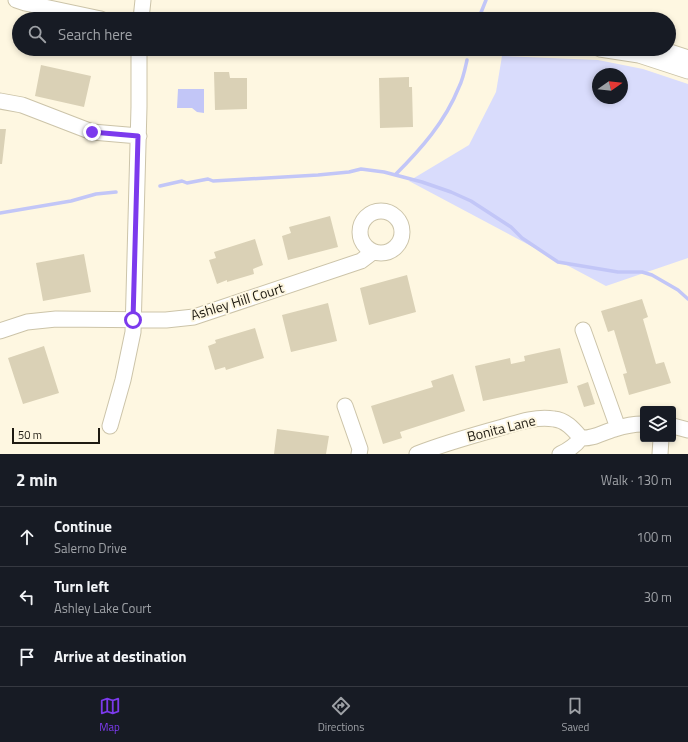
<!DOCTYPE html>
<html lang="en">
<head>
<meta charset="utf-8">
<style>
	:root { --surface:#171b24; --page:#20242c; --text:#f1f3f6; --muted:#9ea1a6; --line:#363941; --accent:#7c3aed }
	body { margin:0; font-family:"Titillium Web",sans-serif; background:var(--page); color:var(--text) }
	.controls { position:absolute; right:12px; bottom:12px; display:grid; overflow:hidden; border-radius:4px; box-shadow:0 2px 6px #0003 }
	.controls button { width:36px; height:36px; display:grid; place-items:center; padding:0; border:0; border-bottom:1px solid var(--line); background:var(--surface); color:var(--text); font:20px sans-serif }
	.compass { position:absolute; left:592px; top:68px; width:36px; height:36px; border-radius:50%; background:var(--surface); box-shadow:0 2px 6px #0003; rotate:76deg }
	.scale { position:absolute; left:12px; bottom:10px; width:88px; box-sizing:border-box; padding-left:4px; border:2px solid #1e1a11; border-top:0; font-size:11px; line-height:14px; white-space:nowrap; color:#1e1a11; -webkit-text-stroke:3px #fef7e1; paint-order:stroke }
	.stop { position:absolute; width:12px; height:12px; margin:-9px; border:3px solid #7c3aed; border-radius:50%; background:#fff }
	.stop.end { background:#7c3aed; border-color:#fff; box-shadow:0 1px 4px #0008 }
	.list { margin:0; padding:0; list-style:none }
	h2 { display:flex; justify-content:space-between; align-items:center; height:52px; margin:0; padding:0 16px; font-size:17px }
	h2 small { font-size:13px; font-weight:400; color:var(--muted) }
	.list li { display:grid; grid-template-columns:26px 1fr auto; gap:12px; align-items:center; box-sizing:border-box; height:60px; padding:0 16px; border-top:1px solid var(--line) }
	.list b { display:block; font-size:15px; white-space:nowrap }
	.list p { margin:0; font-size:13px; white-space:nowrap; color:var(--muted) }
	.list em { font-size:13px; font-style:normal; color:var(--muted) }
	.icon { flex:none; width:22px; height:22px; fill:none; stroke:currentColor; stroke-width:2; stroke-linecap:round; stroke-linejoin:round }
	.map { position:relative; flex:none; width:688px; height:454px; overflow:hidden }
	.search { position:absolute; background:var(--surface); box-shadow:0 2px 6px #0003; left:12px; right:12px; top:12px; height:44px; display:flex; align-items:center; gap:10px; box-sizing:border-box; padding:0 14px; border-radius:22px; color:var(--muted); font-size:15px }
	.sheet { height:232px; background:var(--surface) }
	nav { display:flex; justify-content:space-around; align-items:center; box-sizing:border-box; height:56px; border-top:1px solid var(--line); background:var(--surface); font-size:11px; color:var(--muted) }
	nav a { display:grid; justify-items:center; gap:2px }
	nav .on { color:var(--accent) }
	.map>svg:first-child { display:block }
	.green { fill:#d9dcfc; fill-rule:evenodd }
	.water { fill:#c2c6f7 }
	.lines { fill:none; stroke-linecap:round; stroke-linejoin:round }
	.stream { stroke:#c2c6f7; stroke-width:3.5 }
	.building { fill:#dad1b6 }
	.minor-casing { stroke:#ccc4a9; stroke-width:17 }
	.minor { stroke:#fff; stroke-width:15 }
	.route { stroke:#7c3aed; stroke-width:5 }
	.labels { text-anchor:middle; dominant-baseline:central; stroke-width:4; stroke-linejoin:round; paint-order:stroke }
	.street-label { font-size:14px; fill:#1e1a11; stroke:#fef7e1 }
</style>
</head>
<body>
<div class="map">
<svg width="688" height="454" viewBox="0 0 688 454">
	<rect width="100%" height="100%" fill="#fef7e1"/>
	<path class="green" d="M502 56 598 60 643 69 688 84V258L606 286 409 181 469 145 496 92ZM598 74H622V98H598Z"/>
	<path class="water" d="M178 89H204V113L197 112 192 108H177Z"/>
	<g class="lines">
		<path class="stream" d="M480 15 486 0
			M395 175C421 149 445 122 459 87 463 79 465 69 467 60
			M160 186 182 181 187 183 208 179 213 181 318 175 349 172 361 169 384 172 422 182 451 192 471 201 511 227 522 238 558 262 618 272H642L652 275 678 290 688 299
			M0 213 71 201 96 194 116 192"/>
	</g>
	<path class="building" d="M41 65 91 76 84 107 35 96Z
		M214 72H229L230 78H247V109L215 110Z
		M409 77V87H412L413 127 380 128 379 78Z
		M0 129H6L2 164H0Z
		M330 216 338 247 288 260 282 236 291 233 289 227Z
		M255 239 263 265 253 269 254 274 227 282V280L217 284 209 260 216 258 214 252Z
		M84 254 91 292 43 301 36 263Z
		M407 275 416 312 369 325 360 288Z
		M642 299 648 317 643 319 656 364 664 362 671 383 629 395 623 374 627 373 614 330 608 332 601 311Z
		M328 303 337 341 291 352 282 315Z
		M255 328 264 358 226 370 225 367 215 370 208 346 216 343 215 340Z
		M44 346 59 393 23 404 8 358Z
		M560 348 568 383 483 401 475 366 510 358 511 364 525 361 524 356Z
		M453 374 465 411 400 432 402 438 383 444 371 406 433 387 431 381Z
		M588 382 595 404 584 407 577 386Z
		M277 429 329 436 326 454H274Z"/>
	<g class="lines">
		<g class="minor-casing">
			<path id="minor" d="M16 0 25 3 101 19
				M141 19 143 0
				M600 49 639 55 688 71
				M661 49 688 58
				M0 101 22 105 92 132 139 136
				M360 232a21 21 0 1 1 42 0a21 21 0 1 1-42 0Z
				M583 330 618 428
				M0 331 27 322 56 319 166 320 194 317 361 261 373 252
				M345 406 360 449 359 454
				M110 426 123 380 133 332 139 107V49
				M673 426 688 430
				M581 438C594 439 603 432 615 429 624 426 633 424 643 424
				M417 454C445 443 474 435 503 427 519 422 537 416 554 419 566 420 574 430 581 438 575 446 569 450 560 454
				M660 454 661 439"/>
		</g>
		<use href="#minor" class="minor"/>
	</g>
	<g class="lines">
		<path class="route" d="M92 132 138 136 133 320"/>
	</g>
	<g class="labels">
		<g class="street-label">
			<text transform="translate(237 301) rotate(-17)">Ashley Hill Court</text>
			<text transform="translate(501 428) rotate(-14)">Bonita Lane</text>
		</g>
	</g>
</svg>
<div class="controls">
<button><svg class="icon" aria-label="layers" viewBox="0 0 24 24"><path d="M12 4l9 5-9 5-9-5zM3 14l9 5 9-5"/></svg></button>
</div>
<svg class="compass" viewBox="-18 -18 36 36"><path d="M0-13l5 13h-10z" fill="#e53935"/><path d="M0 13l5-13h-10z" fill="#9ea1a6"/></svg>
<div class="scale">50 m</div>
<div class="stop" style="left:133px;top:320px"></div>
<div class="stop end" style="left:92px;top:132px"></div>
<div class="search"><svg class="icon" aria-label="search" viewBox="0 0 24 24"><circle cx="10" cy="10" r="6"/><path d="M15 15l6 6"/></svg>Search here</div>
</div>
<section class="sheet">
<h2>2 min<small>Walk · 130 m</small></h2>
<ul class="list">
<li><svg class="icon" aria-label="ahead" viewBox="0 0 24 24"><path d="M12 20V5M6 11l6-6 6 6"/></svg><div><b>Continue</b><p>Salerno Drive</p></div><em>100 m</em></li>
<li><svg class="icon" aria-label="left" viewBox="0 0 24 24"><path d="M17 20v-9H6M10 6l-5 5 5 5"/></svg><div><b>Turn left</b><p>Ashley Lake Court</p></div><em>30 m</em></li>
<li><svg class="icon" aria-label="arrive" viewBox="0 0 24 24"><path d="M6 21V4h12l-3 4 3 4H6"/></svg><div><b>Arrive at destination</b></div></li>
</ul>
</section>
<nav>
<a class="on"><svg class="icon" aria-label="map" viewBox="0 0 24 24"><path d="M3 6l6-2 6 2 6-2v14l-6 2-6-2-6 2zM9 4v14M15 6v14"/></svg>Map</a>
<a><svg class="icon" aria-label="directions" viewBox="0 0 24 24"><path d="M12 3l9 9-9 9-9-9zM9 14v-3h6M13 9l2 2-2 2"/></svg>Directions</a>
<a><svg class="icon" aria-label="saved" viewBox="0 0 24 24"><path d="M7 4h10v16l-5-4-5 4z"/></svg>Saved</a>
</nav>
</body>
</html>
